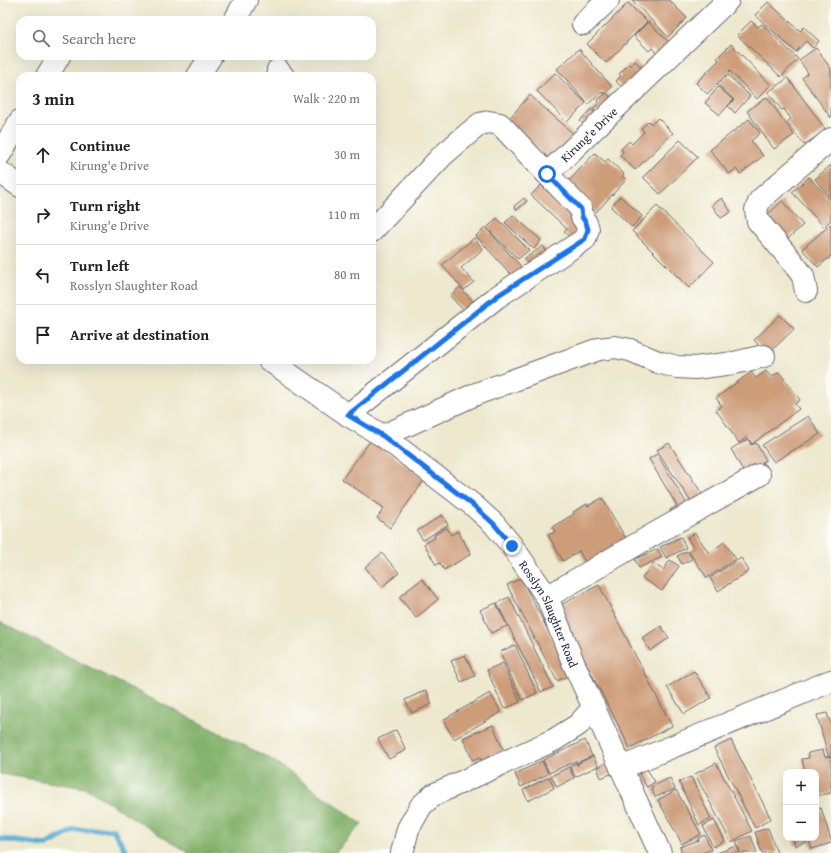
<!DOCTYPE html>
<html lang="en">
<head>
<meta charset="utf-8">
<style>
	:root { --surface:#fff; --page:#f6f6f6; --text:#222; --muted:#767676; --line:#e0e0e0 }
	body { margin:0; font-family:"Gentium Book Plus",serif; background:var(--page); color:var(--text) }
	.controls { position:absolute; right:12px; bottom:12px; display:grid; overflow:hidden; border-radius:8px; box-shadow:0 4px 16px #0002 }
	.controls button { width:36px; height:36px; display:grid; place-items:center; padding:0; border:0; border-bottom:1px solid var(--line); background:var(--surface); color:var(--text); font:20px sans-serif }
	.stop { position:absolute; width:12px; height:12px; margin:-9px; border:3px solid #1a73e8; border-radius:50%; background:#fff }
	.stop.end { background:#1a73e8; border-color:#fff; box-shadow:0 1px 4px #0008 }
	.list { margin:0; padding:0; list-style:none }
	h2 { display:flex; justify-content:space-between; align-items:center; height:52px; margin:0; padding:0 16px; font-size:17px }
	h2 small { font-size:13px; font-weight:400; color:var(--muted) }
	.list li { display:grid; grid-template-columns:26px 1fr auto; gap:12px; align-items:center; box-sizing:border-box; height:60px; padding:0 16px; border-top:1px solid var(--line) }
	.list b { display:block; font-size:15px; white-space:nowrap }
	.list p { margin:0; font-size:13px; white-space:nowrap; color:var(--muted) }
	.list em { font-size:13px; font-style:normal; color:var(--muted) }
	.icon { flex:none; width:22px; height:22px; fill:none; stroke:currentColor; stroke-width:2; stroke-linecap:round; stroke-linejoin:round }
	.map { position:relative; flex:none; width:831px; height:853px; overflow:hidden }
	.search { position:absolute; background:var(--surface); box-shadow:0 4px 16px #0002; left:16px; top:16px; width:360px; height:44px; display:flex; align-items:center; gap:10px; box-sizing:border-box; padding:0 14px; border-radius:12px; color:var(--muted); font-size:15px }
	.panel { position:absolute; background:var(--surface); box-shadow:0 4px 16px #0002; left:16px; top:72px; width:360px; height:292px; border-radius:12px }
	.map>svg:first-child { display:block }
	.forest { fill:#84b36c; stroke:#536a54 }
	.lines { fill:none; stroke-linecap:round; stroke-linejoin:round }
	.stream { stroke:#57acd3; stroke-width:5.5 }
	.building { fill:#cd9c79 }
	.minor-casing { stroke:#69676e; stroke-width:24 }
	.minor { stroke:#fff; stroke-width:22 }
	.route { stroke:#1a73e8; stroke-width:5 }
	.labels { text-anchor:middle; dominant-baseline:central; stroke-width:4; stroke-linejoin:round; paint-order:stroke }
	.street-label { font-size:12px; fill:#22223b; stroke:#fdfcf7 }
</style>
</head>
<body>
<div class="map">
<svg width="831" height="853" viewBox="0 0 831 853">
	<rect width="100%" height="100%" fill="#fdfcf7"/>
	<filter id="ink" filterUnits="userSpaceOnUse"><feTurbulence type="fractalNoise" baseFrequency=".025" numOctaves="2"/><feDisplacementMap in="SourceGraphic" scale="8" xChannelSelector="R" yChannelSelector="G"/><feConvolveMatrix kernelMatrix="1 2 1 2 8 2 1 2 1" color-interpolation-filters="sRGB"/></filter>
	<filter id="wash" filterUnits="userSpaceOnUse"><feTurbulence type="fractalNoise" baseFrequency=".012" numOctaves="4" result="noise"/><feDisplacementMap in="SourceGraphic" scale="16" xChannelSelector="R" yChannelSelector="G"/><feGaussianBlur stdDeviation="0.9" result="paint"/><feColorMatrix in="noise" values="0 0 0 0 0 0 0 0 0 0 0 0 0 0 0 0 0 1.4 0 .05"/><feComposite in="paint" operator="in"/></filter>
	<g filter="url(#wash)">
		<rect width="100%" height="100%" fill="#ede8ce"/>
		<path class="forest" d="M0 622 271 759 362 824 335 853H188L86 788 0 774Z"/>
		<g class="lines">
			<path class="stream" d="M0 839 46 845 74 830 113 829 127 853"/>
		</g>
		<g id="blocks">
			<path class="building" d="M632 0H669L687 18 668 37Z
				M768 2 800 31 804 27 819 41 813 48 806 41 796 52 755 15Z
				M628 3 647 22 606 63 587 44Z
				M751 21 758 27 762 24 798 59 781 77 737 35Z
				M648 22 669 42 657 54 652 48 649 51 634 36Z
				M731 44 771 85 757 99 730 71 707 94 696 83 719 60 717 58Z
				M816 48 831 69V118L802 78 808 73 799 60Z
				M579 49 612 87 604 94 602 92 588 104 557 69Z
				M635 61 644 70 624 90 616 81 621 76 619 74 629 64 631 66Z
				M555 73 586 103 567 122 537 91Z
				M728 75 750 96 735 113 728 106 734 100 718 85Z
				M788 78 826 130 804 145 787 122 791 119 784 109 782 110 768 92Z
				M718 87 733 100 720 115 705 103Z
				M607 93 613 101 596 113 593 108 599 104 597 100Z
				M530 95 577 137 553 164 506 122Z
				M767 97 794 135 774 149 747 111Z
				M591 109 599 117 588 129 580 121Z
				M658 118 673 133 635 170 620 155 623 152 621 149 629 141 632 144 644 132 641 128 649 121 652 124Z
				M749 119 760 133 751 141 763 156 740 174 736 169 729 174 710 150Z
				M680 140 698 157 660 194 643 177Z
				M595 153 605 162 608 159 624 174 622 176 626 180 596 212 566 184Z
				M831 165V199L815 179Z
				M809 177 831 201V220L824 227 792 192Z
				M541 185 587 229 575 242 564 232 567 229 531 195Z
				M620 196 642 216 632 227 611 207Z
				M524 198 527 201 517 210 514 206Z
				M722 198 731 212 721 218 712 205Z
				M782 201 803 225 780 246 761 221Z
				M657 206 714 262 689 288 632 231Z
				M513 215 541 240 534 249 505 223Z
				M497 218 529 250 518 259 487 228Z
				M831 224V256L818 267 802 249Z
				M485 227 527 273 517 281 476 236Z
				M474 238 483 249 461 268 474 282 464 290 442 265Z
				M543 246 550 256 532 270 524 259Z
				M460 287 476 305 466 313 450 296Z
				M780 315 794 329 767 355 754 340Z
				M766 371 771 377 779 372 800 400 795 404 799 409 752 444 747 437 739 443 716 410 722 406 716 398 751 372 756 378Z
				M808 416 820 434 774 462 762 445Z
				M748 439 751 445 756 443 766 460 762 462 765 468 747 478 731 449Z
				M371 440 425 479 390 528 377 518 384 508 342 479Z
				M669 443 706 500 695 508 657 450Z
				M657 454 690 509 675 518 670 510 677 506 649 459Z
				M602 498 628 542 587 565 579 551 563 561 548 535 555 532 552 527 574 514 573 512 587 504 588 506Z
				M442 515 448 525 423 540 417 531Z
				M447 528 451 535 458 531 471 554 444 570 440 563 436 565 424 544 435 538 434 535Z
				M695 533 709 553 724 542 736 559 707 578 689 552 694 548 687 538Z
				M681 537 686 548 666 558 660 547Z
				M658 549 662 557 639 568 635 559Z
				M687 551 692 559 682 564 677 556Z
				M382 553 399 573 382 587 365 567Z
				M741 558 749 571 718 591 710 578Z
				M670 560 679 566 662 591 642 578 653 563 663 570Z
				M521 578 571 675 557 681 507 585Z
				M422 579 438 599 416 618 399 597Z
				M599 585 672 726 630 748 557 607Z
				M509 597 553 687 541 692 497 603Z
				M496 603 507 626 491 633 480 610Z
				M661 626 669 638 650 651 642 638Z
				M515 645 537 693 522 700 500 652Z
				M465 655 475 676 461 682 451 661Z
				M503 663 520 702 504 709 487 670Z
				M694 671 711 698 684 714 667 687Z
				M426 690 432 704 412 713 405 700Z
				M490 693 501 712 454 739 443 720Z
				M827 713 831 726V754L828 755 817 715Z
				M493 725 504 751 482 762 480 758 473 761 463 738Z
				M396 730 406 750 389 759 378 739Z
				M585 740 592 756 577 763 576 761 549 773 543 760Z
				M731 740 771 819 755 828 714 748Z
				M823 750 825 757 831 756V793L816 796V772H805L802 759 809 758 808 753Z
				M593 756 598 766 575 777 570 766 576 763 578 766 577 764Z
				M542 761 548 774 521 787 515 774Z
				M608 762 613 773 601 778 597 768Z
				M716 763 752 831 731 842 695 774Z
				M569 767 574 778 557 787 551 776Z
				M647 769 655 782 647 787 639 774Z
				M549 777 554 788 528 801 523 790Z
				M691 777 711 819 699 825 679 782Z
				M670 778 675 789 655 797 651 787Z
				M676 790 701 834 682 844 658 800Z
				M821 808 831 840V843L812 849 809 841 795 846 793 838H816V809Z
				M714 820 725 841 713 847 703 826Z
				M768 828 777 853H762L755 832Z
				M705 835 711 850 701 853H682L680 847 699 840 698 838Z
				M751 836 757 853H741L736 841Z
				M737 846 740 853H717Z"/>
		</g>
	</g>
	<g filter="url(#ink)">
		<use href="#blocks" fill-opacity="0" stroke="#69676e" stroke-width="1"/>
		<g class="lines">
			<g class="minor-casing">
				<g id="minor">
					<path d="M235 20 246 0"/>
					<path d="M583 24 608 0"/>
					<path d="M278 70 283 76"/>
					<path d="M47 76 59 56"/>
					<path d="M198 76 211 56"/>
					<path d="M0 154 20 121"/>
					<path d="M0 172 20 186"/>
					<path d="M372 231 442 156 470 132 480 124 489 122 500 124 547 174"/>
					<path d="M806 291 803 276 791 260 758 221 756 210 760 200 831 139"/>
					<path id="s1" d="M269 360 348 415 383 436 473 505 494 524 512 546 547 597 573 662 660 853"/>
					<path id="s2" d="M348 415 497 297 585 239 588 229 586 223 582 217 581 209 547 174 728 0"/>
					<path d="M383 436 476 394 599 349 615 347 630 350 658 362 677 367 695 368 734 363 764 356"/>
					<path d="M547 597 649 537 759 475"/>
					<path d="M621 768 831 681"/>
					<path d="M402 853 408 829 421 806 433 795 554 740 578 725 594 707"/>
				</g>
			</g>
			<use href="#minor" class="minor"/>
		</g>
	</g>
	<g class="lines" filter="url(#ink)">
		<path class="route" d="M512 546 494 524 473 505 383 436 348 415 497 296 585 239 588 229 586 223 582 217 581 209 547 174"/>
	</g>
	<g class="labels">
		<g class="street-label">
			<text stroke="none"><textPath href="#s2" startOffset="434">Kirung'e Drive</textPath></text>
			<text stroke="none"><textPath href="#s1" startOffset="385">Rosslyn Slaughter Road</textPath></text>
		</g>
	</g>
</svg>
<div class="controls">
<button>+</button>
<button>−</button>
</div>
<div class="stop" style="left:547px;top:174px"></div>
<div class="stop end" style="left:512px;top:546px"></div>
<div class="search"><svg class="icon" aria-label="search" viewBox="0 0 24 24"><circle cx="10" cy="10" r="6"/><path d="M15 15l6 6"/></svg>Search here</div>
<section class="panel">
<h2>3 min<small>Walk · 220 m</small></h2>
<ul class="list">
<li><svg class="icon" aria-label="ahead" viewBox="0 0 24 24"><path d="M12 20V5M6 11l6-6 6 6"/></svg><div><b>Continue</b><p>Kirung'e Drive</p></div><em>30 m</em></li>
<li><svg class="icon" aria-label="right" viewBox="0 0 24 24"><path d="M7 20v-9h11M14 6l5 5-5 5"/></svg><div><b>Turn right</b><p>Kirung'e Drive</p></div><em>110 m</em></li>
<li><svg class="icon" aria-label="left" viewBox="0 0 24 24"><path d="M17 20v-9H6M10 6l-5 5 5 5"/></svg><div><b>Turn left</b><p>Rosslyn Slaughter Road</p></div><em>80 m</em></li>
<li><svg class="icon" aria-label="arrive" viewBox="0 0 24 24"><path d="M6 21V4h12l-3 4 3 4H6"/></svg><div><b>Arrive at destination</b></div></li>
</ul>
</section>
</div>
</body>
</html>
